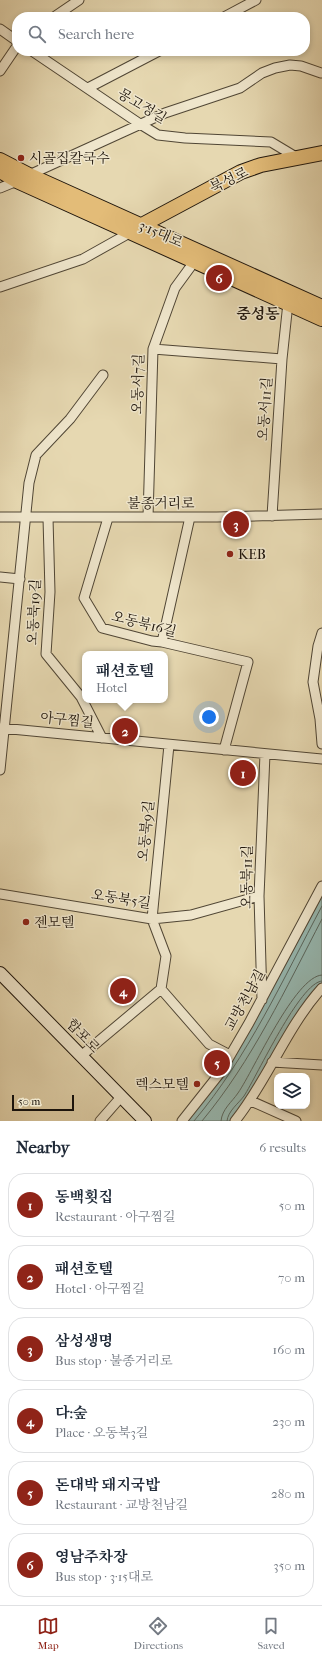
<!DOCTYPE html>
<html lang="en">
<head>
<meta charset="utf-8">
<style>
	:root { --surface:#fff; --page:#f6f6f7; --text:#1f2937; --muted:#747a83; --line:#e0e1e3; --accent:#8f2418 }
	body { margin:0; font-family:"IM FELL French Canon","Noto Serif KR",serif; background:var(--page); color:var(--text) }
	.controls { position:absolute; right:12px; bottom:12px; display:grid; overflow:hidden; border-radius:8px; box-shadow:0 2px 6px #0003 }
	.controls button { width:36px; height:36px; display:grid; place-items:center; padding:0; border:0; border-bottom:1px solid var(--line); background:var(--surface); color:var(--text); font:20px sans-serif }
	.scale { position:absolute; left:12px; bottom:10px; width:62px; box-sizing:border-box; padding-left:4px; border:2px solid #1e150c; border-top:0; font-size:11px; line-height:14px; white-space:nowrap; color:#1e150c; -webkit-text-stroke:3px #efe6cc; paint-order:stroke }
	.you { position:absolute; left:209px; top:717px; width:14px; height:14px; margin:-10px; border:3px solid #fff; border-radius:50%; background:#1a73e8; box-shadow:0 0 0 6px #1a73e833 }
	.badge { display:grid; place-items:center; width:26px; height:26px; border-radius:50%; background:var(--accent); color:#fff; font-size:13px; font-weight:700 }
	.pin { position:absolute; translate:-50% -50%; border:2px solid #fff; box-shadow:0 1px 4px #0006 }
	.popup { position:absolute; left:82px; top:651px; width:86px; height:52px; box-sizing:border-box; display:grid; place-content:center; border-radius:8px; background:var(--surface); filter:drop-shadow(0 1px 3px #0005); font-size:13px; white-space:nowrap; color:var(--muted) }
	.popup b { font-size:15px; color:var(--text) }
	.popup::after { content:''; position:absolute; left:50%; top:100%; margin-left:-8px; border:8px solid transparent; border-top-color:var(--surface) }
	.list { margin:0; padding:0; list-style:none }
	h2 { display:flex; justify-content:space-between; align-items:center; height:52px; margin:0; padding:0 16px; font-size:17px }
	h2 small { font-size:13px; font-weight:400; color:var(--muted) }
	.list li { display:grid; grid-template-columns:26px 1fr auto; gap:12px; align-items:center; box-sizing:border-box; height:64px; margin:0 8px 8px; padding:0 8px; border:1px solid var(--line); border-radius:16px }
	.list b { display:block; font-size:15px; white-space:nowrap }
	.list p { margin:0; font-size:13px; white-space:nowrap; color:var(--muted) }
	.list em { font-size:13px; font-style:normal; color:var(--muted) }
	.icon { flex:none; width:22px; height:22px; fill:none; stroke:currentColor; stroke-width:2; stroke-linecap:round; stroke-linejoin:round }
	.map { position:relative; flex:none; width:322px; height:1121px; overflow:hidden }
	.search { position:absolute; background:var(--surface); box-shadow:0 2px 6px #0003; left:12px; right:12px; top:12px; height:44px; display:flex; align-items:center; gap:10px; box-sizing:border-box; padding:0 14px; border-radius:16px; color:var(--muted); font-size:15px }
	.sheet { height:484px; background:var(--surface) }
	nav { display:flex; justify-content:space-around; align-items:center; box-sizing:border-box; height:56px; border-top:1px solid var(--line); background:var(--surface); font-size:11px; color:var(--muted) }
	nav a { display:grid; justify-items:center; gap:2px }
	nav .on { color:var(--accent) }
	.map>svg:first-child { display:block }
	.water { fill:#97b9b2; stroke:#677770 }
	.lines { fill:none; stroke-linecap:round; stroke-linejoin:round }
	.shore { stroke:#5a675f; stroke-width:1 }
	.minor-casing { stroke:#504635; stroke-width:11 }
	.secondary-casing { stroke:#1e150c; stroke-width:14 }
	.primary-casing { stroke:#1e150c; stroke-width:16 }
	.minor { stroke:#efe6cc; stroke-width:9 }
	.secondary { stroke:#efe6cc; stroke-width:12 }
	.primary { stroke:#e3bc78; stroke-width:14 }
	.poi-dot { fill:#8f2418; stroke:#efe6cc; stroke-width:1.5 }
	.labels { text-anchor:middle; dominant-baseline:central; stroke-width:3; stroke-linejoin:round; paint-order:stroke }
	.street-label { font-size:14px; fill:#1e150c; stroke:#efe6cc }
	.poi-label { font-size:14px; fill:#1e150c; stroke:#efe6cc; text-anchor:start }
	.neighbourhood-label { font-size:15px; font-weight:bold; fill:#1e150c; stroke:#efe6cc }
</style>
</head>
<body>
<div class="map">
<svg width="322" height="1121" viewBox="0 0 322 1121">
	<rect width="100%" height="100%" fill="#e6d8b1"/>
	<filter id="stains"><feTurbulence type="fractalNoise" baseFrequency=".005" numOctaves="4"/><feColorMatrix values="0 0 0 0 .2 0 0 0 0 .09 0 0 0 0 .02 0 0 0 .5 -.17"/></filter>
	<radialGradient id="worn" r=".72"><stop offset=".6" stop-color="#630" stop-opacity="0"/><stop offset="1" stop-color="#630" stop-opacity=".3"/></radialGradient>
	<path class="water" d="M322 886V988L235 1121H182L220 1073Z"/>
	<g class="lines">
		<path class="shore" d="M194 1121C248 1057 283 979 322 906
			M202 1121C252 1061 286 988 322 919
			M221 1121C222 1109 232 1102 238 1093 254 1070 295 976 322 975
			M227 1121C228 1111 238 1104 244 1096 257 1076 300 982 322 981"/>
		<g class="minor-casing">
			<path id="minor" d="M54 17 79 0
				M224 17 256 0
				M0 29 17 41
				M32 51 140 124 158 135 185 138 271 142 296 157
				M0 71 17 46
				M88 88 159 51
				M29 175 165 113 240 88 262 73 275 68 290 65 301 66 321 73
				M0 188 17 181
				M0 287 83 259 133 231
				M153 349 282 359
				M272 516 282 359 288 303
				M0 517H217L322 514
				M148 517 153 349 175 288 194 262
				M48 518 50 592 46 654 81 697 102 738
				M108 518 84 598 102 628 152 641 162 642 248 662 224 750
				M0 577 20 579
				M322 633 318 646 313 682 320 719 322 744
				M162 642 190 517
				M1 728 322 759
				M0 770 29 483 36 455 70 419 103 375
				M0 894 152 919 191 915 259 896
				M161 989 209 1044 230 1055
				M262 1000 259 896 265 754
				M81 1056 161 989 166 956 152 919 169 745
				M272 1062 322 1065
				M251 1101 296 1121
				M100 1121 121 1097
				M182 1121 220 1073 249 1023 322 886
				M235 1121C268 1080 286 1028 322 988"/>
		</g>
		<g class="secondary-casing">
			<path id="secondary" d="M0 973 145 1121"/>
		</g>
		<g class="primary-casing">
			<path id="primary" d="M0 160 29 175 322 307
				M0 171 17 181 322 319
				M142 225 241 172 261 165 322 153"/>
		</g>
		<use href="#minor" class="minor"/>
		<use href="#secondary" class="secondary"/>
		<use href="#primary" class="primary"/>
	</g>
	<g class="poi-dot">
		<circle cx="21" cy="158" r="4"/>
		<circle cx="230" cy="554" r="4"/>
		<circle cx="26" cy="922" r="4"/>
		<circle cx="197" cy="1084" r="4"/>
	</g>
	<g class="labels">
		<g class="street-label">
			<text transform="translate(142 106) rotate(31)">몽고정길</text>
			<text transform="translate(229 180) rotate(-26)">북성로</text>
			<text transform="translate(161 234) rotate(24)">3·15대로</text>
			<text transform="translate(138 384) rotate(-88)">오동서7길</text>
			<text transform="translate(265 409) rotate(-86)">오동서11길</text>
			<text x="161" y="503">불종거리로</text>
			<text transform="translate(34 612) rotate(-87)">오동북19길</text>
			<text transform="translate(144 624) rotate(14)">오동북16길</text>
			<text transform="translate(67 720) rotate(6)">아구찜길</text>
			<text transform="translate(146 831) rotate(-84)">오동북9길</text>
			<text transform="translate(247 877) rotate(-89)">오동북11길</text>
			<text transform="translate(121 899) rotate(9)">오동북5길</text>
			<text transform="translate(245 1000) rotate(-61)">교방천남길</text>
			<text transform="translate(83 1036) rotate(46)">합포로</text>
		</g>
		<g class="poi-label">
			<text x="29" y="158">시골집칼국수</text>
			<text x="238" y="554">KEB</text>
			<text x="34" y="922">젠모텔</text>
			<text x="189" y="1084" text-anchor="end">렉스모텔</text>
		</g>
		<g class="neighbourhood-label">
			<text x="258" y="314">중성동</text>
		</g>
	</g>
	<rect width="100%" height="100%" filter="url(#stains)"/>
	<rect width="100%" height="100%" fill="url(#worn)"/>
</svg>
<div class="controls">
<button><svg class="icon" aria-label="layers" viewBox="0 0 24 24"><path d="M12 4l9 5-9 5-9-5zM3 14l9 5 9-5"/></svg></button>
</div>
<div class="scale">50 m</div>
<div class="you"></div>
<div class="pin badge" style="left:243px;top:773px">1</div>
<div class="pin badge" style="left:125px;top:731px">2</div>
<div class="popup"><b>패션호텔</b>Hotel</div>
<div class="pin badge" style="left:236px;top:524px">3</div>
<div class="pin badge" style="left:123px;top:991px">4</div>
<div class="pin badge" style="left:217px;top:1063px">5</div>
<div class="pin badge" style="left:219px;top:278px">6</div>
<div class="search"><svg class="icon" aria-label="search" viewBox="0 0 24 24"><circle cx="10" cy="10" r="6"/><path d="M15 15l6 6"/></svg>Search here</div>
</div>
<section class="sheet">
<h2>Nearby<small>6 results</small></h2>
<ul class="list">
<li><span class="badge">1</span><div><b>동백횟집</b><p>Restaurant · 아구찜길</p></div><em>50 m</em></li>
<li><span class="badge">2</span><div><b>패션호텔</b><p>Hotel · 아구찜길</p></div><em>70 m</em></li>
<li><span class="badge">3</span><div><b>삼성생명</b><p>Bus stop · 불종거리로</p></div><em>160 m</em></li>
<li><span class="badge">4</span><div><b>다:숲</b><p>Place · 오동북3길</p></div><em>230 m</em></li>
<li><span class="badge">5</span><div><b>돈대박 돼지국밥</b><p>Restaurant · 교방천남길</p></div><em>280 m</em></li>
<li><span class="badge">6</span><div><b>영남주차장</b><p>Bus stop · 3·15대로</p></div><em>350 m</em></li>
</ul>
</section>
<nav>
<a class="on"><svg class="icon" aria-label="map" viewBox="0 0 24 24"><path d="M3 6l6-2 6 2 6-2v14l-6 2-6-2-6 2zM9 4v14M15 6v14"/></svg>Map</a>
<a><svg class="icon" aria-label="directions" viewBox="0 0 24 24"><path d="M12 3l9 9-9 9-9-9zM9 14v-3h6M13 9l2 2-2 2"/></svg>Directions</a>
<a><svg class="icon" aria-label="saved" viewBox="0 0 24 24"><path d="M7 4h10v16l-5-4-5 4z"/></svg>Saved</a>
</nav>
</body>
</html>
